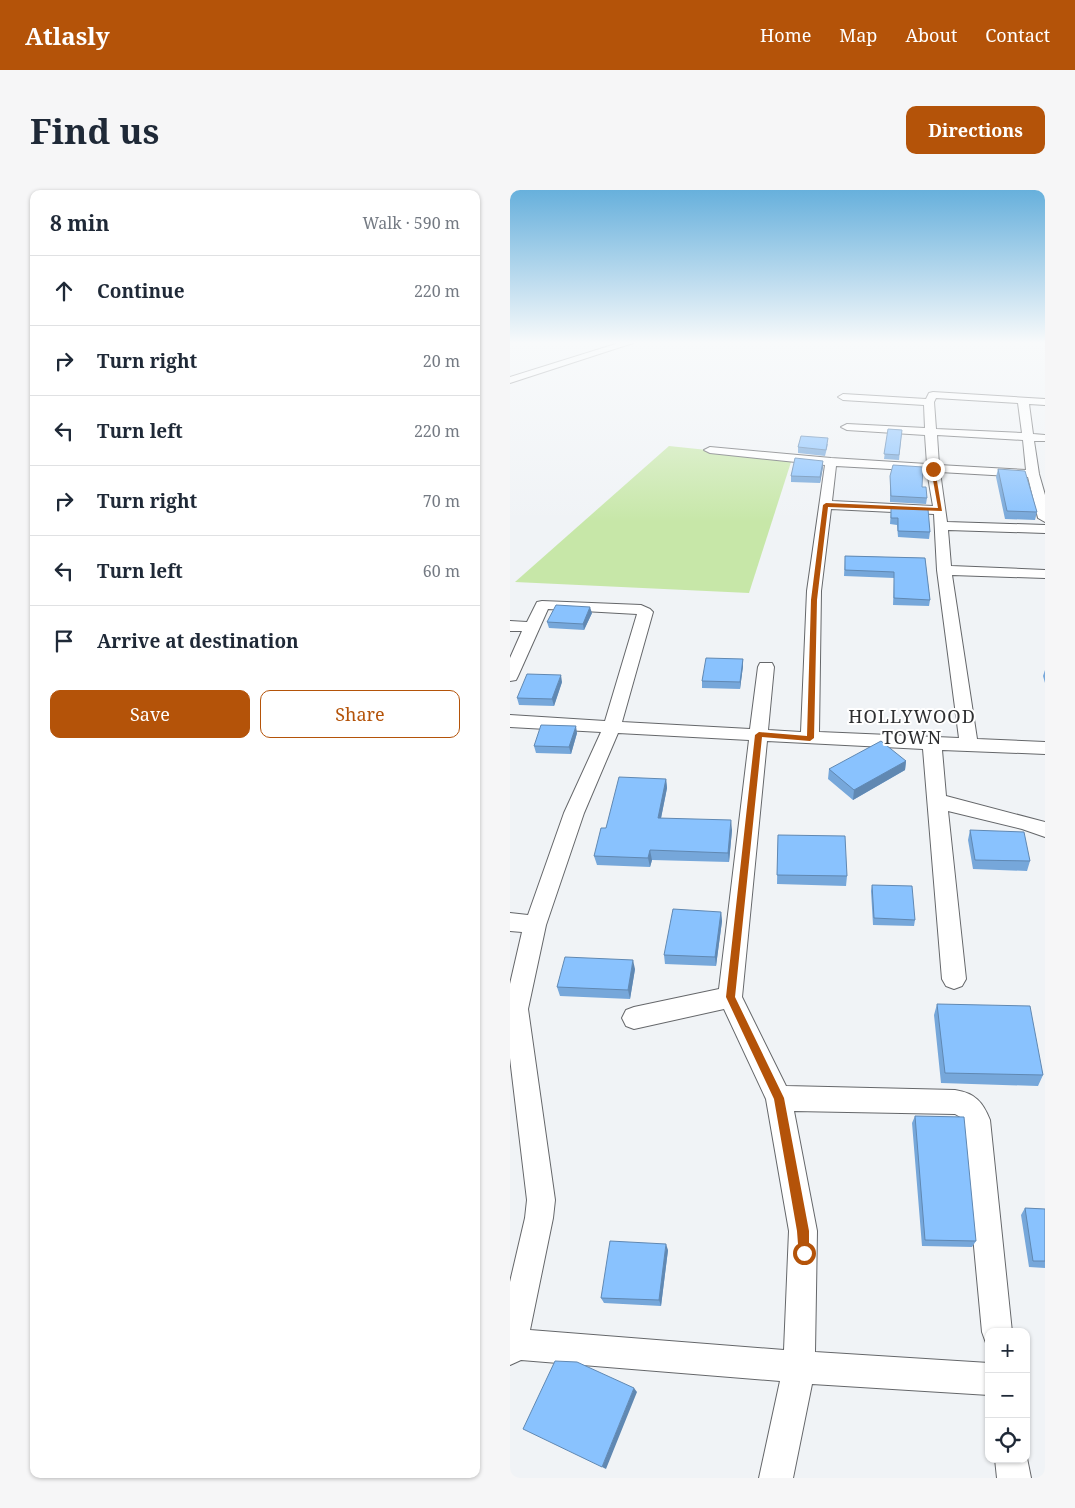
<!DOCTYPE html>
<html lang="en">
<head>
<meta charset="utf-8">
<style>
	:root { --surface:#fff; --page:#f6f6f7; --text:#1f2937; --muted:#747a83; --line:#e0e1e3; --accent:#b45309 }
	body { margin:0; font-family:"Noto Serif",serif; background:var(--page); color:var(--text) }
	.controls { position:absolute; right:15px; bottom:15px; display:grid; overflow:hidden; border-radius:10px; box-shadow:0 1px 4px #0004 }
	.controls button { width:45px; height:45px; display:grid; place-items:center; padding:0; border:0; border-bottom:1px solid var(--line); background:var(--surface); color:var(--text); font:25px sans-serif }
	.stop { position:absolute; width:15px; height:15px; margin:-11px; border:4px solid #b45309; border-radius:50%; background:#fff }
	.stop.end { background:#b45309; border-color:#fff; box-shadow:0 1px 5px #0008 }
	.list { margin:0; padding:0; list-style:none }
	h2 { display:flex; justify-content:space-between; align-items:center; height:65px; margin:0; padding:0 20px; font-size:21px }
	h2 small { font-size:16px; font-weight:400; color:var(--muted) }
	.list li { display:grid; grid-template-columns:32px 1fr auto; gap:15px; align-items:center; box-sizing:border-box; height:70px; padding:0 20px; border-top:1px solid var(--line) }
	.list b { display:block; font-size:19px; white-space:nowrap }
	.list em { font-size:16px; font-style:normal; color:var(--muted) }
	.actions { display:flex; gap:10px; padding:15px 20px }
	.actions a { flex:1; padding:11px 0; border:1px solid var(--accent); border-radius:10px; text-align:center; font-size:18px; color:var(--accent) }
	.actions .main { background:var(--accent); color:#fff }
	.icon { flex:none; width:28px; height:28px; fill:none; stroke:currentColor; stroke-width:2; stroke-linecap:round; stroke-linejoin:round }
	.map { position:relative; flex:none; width:535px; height:1288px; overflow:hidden; border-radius:10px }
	header { display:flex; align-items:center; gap:30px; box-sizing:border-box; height:70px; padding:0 25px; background:var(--accent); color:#fff }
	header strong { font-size:24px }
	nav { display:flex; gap:28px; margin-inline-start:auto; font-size:18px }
	.intro { display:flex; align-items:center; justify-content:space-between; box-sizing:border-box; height:120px; padding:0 30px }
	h1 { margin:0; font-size:35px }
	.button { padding:12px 22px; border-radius:10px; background:var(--accent); color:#fff; font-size:18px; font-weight:700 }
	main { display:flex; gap:30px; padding:0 30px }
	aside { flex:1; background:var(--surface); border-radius:10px; box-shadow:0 1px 4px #0004 }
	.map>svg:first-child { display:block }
	.green { fill:#c7e7a8 }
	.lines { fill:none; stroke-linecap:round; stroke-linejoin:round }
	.minor-casing { stroke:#65676a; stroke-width:2 }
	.minor { fill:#fff; fill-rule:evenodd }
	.wall { fill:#76a7da }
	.shaded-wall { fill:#6088b2 }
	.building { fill:#89c2fe; stroke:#6088b2 }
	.route { fill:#b45309 }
	.labels { text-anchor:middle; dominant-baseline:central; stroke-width:4; stroke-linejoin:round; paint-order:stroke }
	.neighbourhood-label { font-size:18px; letter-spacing:1px; fill:#2e2f31; stroke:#fff }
</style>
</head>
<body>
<header>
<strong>Atlasly</strong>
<nav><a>Home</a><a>Map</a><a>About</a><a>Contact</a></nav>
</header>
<div class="intro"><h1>Find us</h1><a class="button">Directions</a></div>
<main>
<aside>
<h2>8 min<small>Walk · 590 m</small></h2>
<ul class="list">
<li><svg class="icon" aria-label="ahead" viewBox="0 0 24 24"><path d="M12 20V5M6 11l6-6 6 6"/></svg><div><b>Continue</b></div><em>220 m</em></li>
<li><svg class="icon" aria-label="right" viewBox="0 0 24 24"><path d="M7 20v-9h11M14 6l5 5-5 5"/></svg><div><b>Turn right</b></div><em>20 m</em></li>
<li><svg class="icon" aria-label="left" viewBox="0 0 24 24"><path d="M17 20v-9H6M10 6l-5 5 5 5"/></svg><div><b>Turn left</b></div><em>220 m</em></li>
<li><svg class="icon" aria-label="right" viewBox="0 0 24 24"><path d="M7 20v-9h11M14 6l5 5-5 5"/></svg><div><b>Turn right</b></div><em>70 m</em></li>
<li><svg class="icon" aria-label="left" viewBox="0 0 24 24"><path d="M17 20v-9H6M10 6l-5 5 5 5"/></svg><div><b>Turn left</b></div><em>60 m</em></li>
<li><svg class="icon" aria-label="arrive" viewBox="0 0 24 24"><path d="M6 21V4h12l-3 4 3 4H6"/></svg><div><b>Arrive at destination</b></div></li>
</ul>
<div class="actions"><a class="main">Save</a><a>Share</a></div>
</aside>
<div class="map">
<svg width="535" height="1288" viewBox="0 0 535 1288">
	<rect width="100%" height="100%" fill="#f0f3f6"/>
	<path class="green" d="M159 256 282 269 239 403 5 392Z"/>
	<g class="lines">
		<g class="minor-casing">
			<path id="minor" d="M112 152H126L0 193V187Z
				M423 202 535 209V215L519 214 523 244 535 245V251H524L529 284 535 305V332L528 328 518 287 430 282 437 332 535 335V343L438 340 441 376 535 380V388L442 385 467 549 535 552V564L432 560 436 606 535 632V647L512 639 438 621 456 789 452 796 444 799 436 796 432 789 413 559 257 551 232 807 276 896 445 900C465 903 473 912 480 930L502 1142H479V1154L476 1153 472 1142 452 928 445 924 284 921 307 1041 305 1162 479 1173V1205L302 1194 283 1288H249L270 1191 11 1170 0 1175V1092L15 1028 17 1010 0 868V794L12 742 0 741V723L18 725 54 623 91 542 0 537V525L95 531 127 424 38 419 8 486 6 490 0 491V468L12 441H0V431L17 432 27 412 32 411 131 415 140 419 143 422 112 532 240 539 248 477 250 473H262L264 477 258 540 291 542 297 401 315 275 200 263 194 260 200 257 321 268 417 274 415 245 337 240 331 237 337 234 415 238 414 215 333 210 328 207 333 204 416 209 419 203ZM426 208 508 213 512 243 426 239 424 212ZM427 245 513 250 516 280 429 275ZM326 276 417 281 423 316 322 311ZM321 319 424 324 427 380 449 548 309 542 311 401ZM108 543 239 550 209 799 124 817 116 820 112 828 116 836 124 839 214 819 256 909 279 1041 274 1160 20 1140 43 1028 45 1010 18 819 36 735 74 623Z
				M516 1263 521 1288H487L485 1269H516Z"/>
		</g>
		<use href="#minor" class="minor"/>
	</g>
	<path class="wall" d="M378 239 392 240 389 270 374 269Z
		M318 254 315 266 288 263V257Z
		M313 271V277L310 293 281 292V286Z
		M488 279 527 322 525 330 495 329 486 287Z
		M380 286 412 297 417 308 416 314 380 312Z
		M381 318 420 342 419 349 388 347 387 335 380 334Z
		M335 366 415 368 420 410 419 416 383 415 384 388 334 386Z
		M82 423 74 440 39 438 37 432Z
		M233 469V476L230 499 192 498V491Z
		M535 480V493L533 486Z
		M52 492 44 516 9 515 7 508Z
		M67 543 61 564 26 563 24 556Z
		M396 571 395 580 343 610 318 589 319 579Z
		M156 589 157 598 151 628 222 640 219 672 142 670 140 677 87 675 84 666 96 638Z
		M460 640 520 671 517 681 463 679 458 650Z
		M268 645 337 686 336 696 267 694Z
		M362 695 405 730 404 736 363 735 361 701Z
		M211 722 212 731 206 776 155 774 154 765Z
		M125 779 120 809 50 806 47 797Z
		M427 814 533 885 528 896 431 893 424 825Z
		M405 926 466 1051 462 1057 412 1056 402 933Z
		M515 1018 535 1019V1078L519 1077 511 1025Z
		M158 1060 151 1116 94 1113 91 1108Z"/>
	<path class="shaded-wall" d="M313 271V277L310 293V287Z
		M80 417 82 423 74 440 73 434Z
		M233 469V476L230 499V492Z
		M51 485 52 492 44 516 42 509Z
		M66 536 67 543 61 564 59 557Z
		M396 571 395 580 343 610 344 600Z
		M156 589 157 598 149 638 148 628Z
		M221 630 222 640 219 672 218 663Z
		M140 660 142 670 140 677 138 668Z
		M211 722 212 731 206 776 205 767Z
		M123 770 125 779 120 809 118 800Z
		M156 1054 158 1060 151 1116 149 1110Z
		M124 1198 127 1202 96 1279 92 1277Z"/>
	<path class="building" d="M378 239 392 240 389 265 374 264Z
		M291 246 318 248 316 260 288 257Z
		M285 268 313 271 310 287 281 286Z
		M383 275 413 277 412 297H416L417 308 381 306 380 286Z
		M488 279 515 281 527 322 497 321Z
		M381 318 418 319 420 342 388 341V328H381Z
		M335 366 415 368 420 410 384 408V382L335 380Z
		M46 415 80 417 73 434 37 432Z
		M196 468 233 469 230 492 192 491Z
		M17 484 51 485 42 509 7 508Z
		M31 535 66 536 59 557 24 556Z
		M371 551 396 571 344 600 319 579Z
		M109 587 156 589 148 628 221 630 218 663 140 660 138 668 84 666 91 638H96Z
		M460 640 514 642 520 671 465 670Z
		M268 645 335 646 337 686 267 685Z
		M362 695 402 696 405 730 364 728Z
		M163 719 211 722 205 767 154 765Z
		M55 767 123 770 118 800 47 797Z
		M427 814 520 816 533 885 435 883Z
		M405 926 454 927 466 1051 415 1050Z
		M515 1018 535 1019V1071H523Z
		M100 1051 156 1054 149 1110 91 1108Z
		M45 1171 67 1172 124 1198 92 1277 13 1239Z"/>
	<linearGradient id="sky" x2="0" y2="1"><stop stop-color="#67b0dc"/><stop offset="0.46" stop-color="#f8fafb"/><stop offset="1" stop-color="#f8fafb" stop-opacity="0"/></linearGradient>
	<rect width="535" height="332" fill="url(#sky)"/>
	<path class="route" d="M423 278 425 279 432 321 318 317 307 410 304 548 300 551 252 547 225 807 274 908 299 1041V1063L298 1067 294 1069 289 1067 287 1041 264 909 216 807 245 545 249 542 297 546 301 410 313 315 316 313 428 318 421 279Z"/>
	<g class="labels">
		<g class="neighbourhood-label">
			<text x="402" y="526">HOLLYWOOD<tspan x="402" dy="21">TOWN</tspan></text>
		</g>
	</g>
</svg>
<div class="controls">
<button>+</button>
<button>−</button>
<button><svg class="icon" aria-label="locate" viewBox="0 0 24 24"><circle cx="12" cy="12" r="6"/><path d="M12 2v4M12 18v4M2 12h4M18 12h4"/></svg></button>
</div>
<div class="stop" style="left:294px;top:1063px"></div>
<div class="stop end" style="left:423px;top:279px"></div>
</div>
</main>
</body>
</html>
